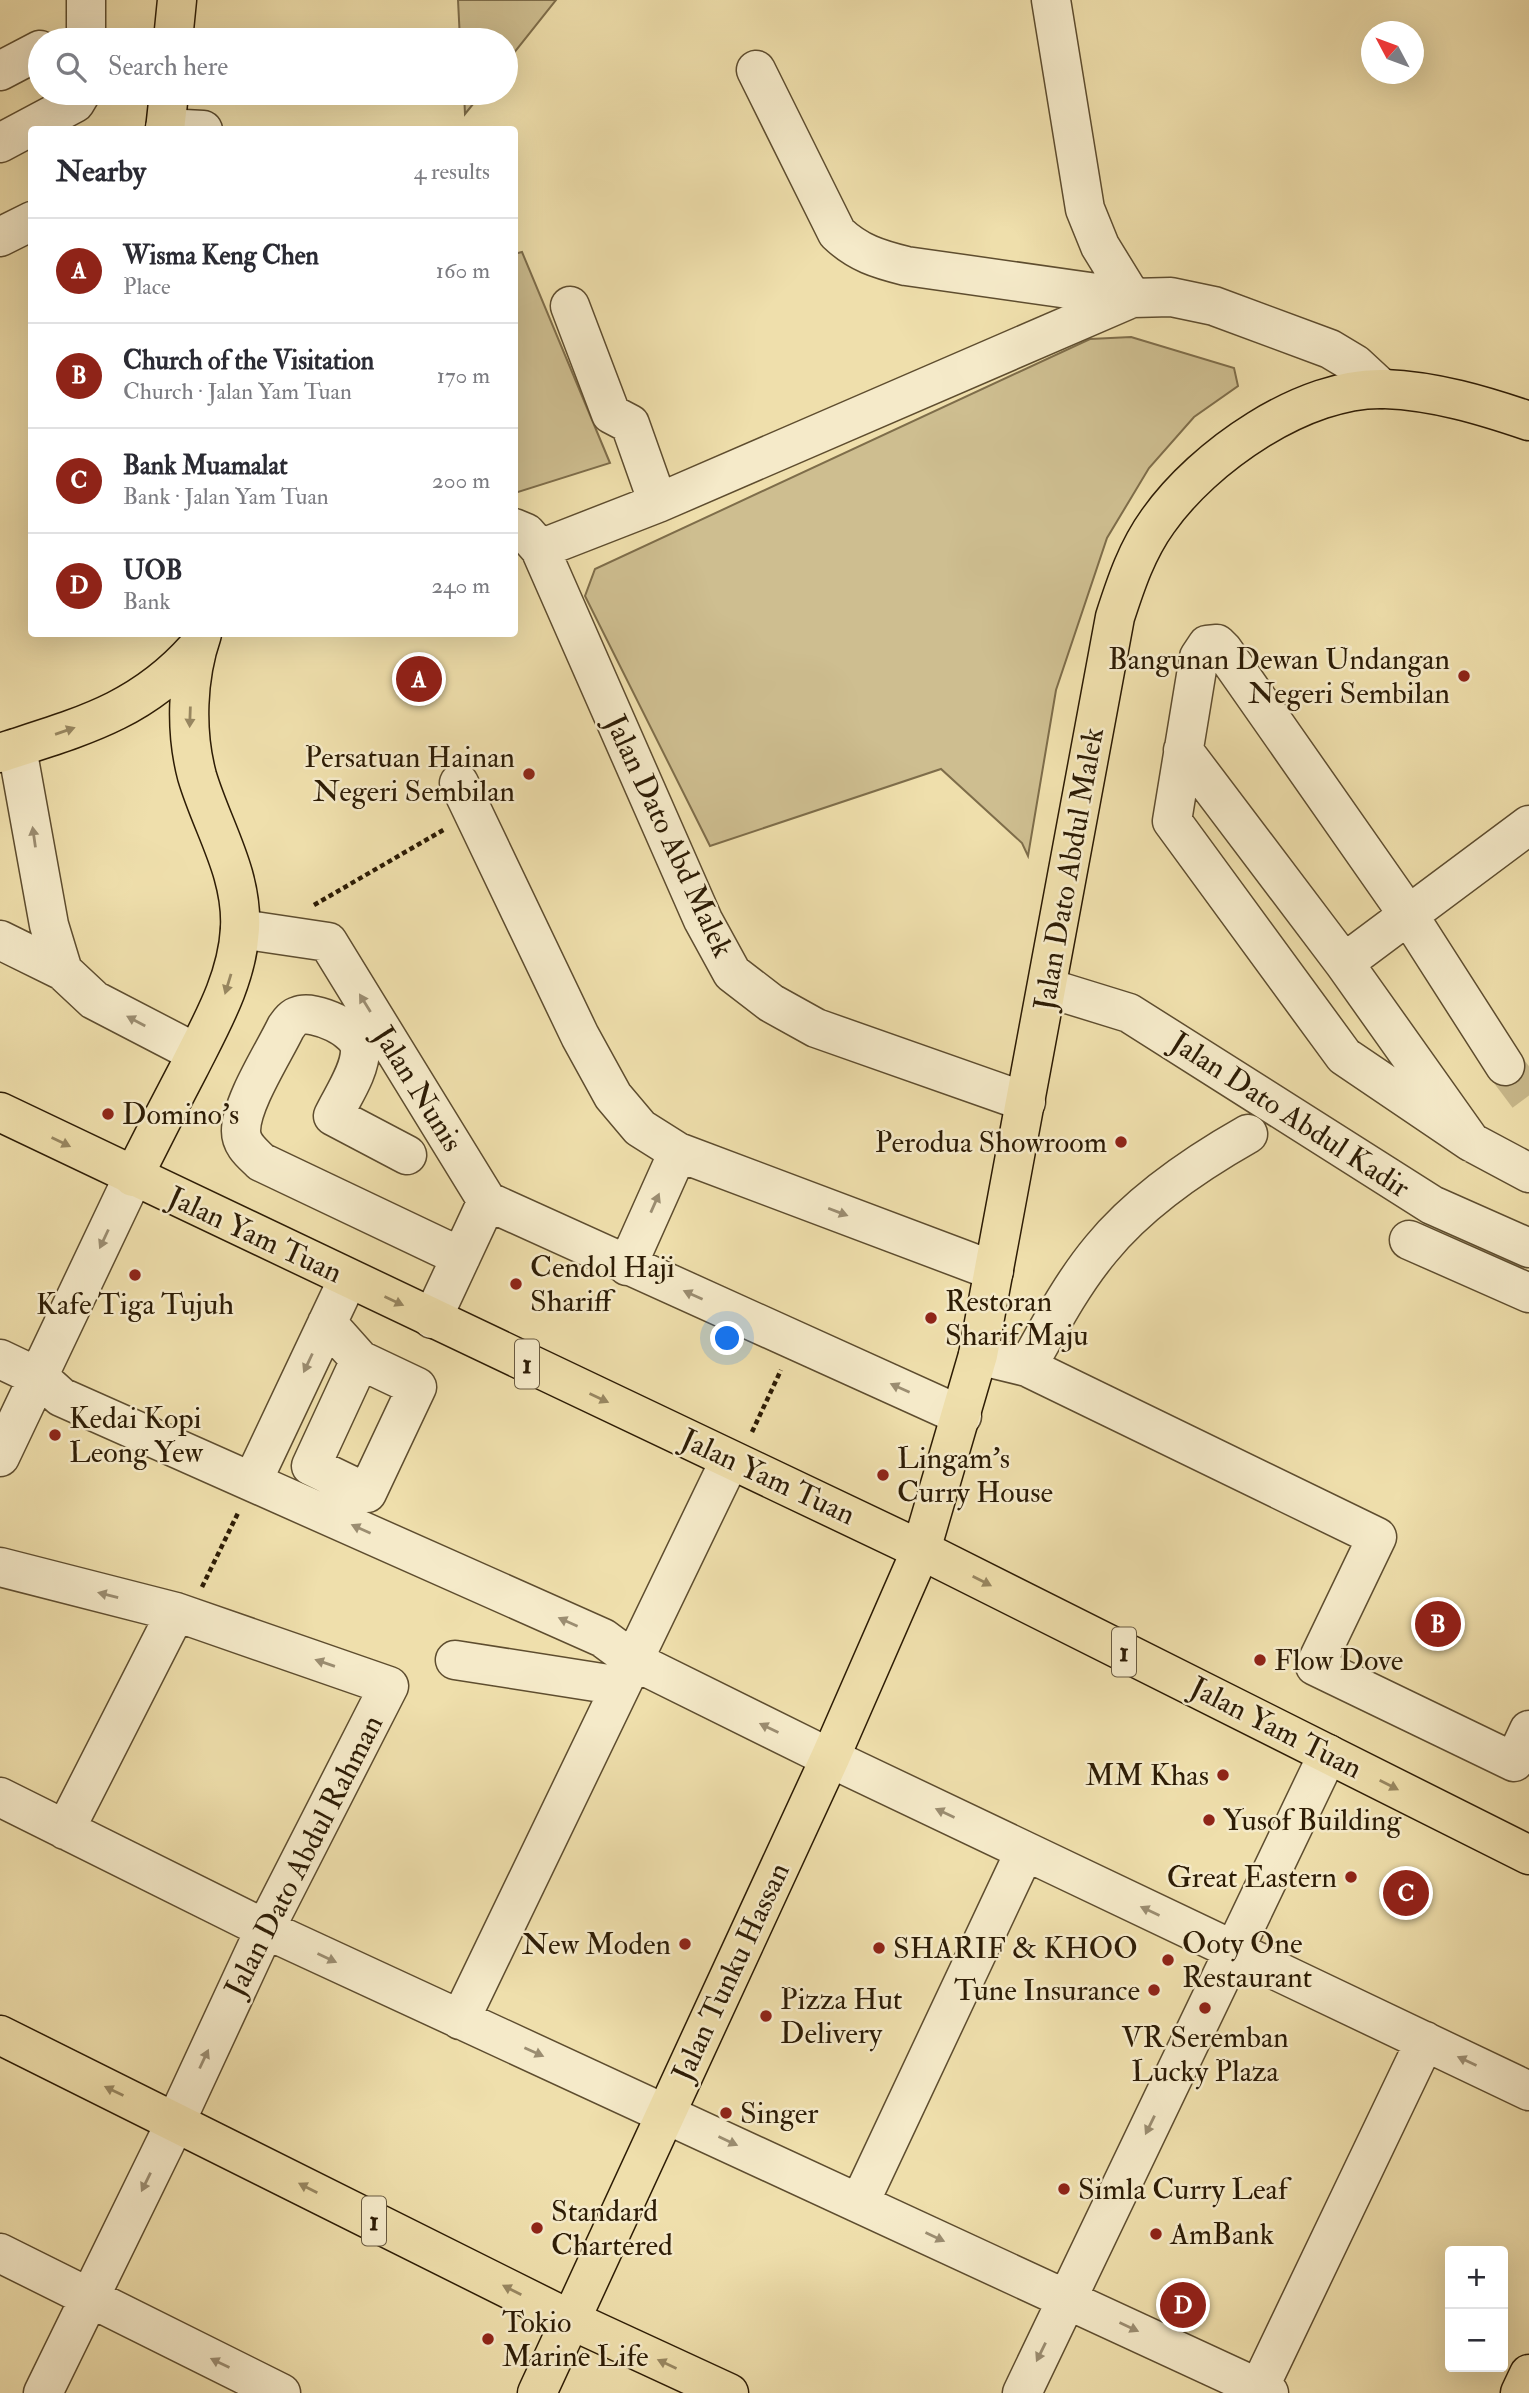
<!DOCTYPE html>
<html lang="en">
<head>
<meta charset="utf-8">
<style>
	:root { --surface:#fff; --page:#f7f7f7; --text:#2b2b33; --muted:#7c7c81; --line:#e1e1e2; --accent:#8f2418 }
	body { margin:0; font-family:"IM FELL Double Pica",serif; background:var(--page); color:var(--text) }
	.controls { position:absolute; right:21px; bottom:21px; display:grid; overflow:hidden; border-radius:7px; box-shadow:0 7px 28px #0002 }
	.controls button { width:63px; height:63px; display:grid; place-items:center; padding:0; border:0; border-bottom:2px solid var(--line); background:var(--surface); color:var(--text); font:35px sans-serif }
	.compass { position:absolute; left:1361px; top:21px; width:63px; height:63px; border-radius:50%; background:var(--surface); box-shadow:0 7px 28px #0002; rotate:311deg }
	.you { position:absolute; left:728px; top:1339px; width:24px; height:24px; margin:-18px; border:5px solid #fff; border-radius:50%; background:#1a73e8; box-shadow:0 0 0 10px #1a73e833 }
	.badge { display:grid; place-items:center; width:46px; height:46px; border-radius:50%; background:var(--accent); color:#fff; font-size:23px; font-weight:700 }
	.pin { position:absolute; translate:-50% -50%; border:4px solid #fff; box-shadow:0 2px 7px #0006 }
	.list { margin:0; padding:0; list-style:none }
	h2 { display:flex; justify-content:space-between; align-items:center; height:91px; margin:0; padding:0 28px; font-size:30px }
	h2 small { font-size:23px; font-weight:400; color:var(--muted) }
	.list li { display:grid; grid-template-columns:46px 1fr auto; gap:21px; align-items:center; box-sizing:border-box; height:105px; padding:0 28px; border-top:2px solid var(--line) }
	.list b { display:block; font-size:26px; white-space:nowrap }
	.list p { margin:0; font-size:23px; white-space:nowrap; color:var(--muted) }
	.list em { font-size:23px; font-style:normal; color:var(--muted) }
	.icon { flex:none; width:38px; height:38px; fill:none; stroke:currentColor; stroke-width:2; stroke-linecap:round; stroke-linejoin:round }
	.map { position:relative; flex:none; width:1529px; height:2393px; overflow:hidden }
	.search { position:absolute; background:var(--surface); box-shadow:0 7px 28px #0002; left:28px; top:28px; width:490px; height:77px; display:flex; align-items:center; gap:18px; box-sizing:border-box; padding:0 24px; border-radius:38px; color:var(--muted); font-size:26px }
	.panel { position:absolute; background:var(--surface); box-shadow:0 7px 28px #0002; left:28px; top:126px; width:490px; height:511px; border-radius:7px }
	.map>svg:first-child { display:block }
	.green { fill:#cebe90; stroke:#7e6d4a; stroke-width:2 }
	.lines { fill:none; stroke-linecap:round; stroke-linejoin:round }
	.minor-tunnel { stroke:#c8b88b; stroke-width:38; stroke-dasharray:38 19; stroke-linecap:butt }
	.minor-casing { stroke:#5e4d2f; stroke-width:41 }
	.major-casing { stroke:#2d1c05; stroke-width:41 }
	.highway-casing { stroke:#2d1c05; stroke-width:41 }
	.path { stroke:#2d1c05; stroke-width:4.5; stroke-dasharray:5 3.5; stroke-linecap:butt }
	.minor { stroke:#f5eac9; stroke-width:38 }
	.major { stroke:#efdfac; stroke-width:38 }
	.highway { stroke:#efdfac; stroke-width:38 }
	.oneway { fill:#988761 }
	.oneway2 { fill:#9b8d71 }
	.poi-dot { fill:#8f2418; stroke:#f5eac9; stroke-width:2.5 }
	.labels { text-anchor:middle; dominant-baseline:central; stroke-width:5; stroke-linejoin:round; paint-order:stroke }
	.shield { fill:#f5eac9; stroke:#695a40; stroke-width:2 }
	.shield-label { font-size:28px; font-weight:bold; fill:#2d1c05 }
	.poi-label { font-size:30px; fill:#2d1c05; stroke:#f5eac9; text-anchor:start }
	.street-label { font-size:30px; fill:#2d1c05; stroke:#f5eac9 }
</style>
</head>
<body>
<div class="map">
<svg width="1529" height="2393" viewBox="0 0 1529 2393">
	<rect width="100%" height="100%" fill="#efdfac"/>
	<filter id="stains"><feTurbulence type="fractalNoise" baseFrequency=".00286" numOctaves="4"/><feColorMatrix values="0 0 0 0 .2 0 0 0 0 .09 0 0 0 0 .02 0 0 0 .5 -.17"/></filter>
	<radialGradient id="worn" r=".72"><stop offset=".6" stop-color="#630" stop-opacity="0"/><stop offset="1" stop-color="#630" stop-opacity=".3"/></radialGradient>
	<path class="green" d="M458 0H556L506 63V40H460Z
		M464 93H482L465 114Z
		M522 252 610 463 515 493 514 254Z
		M1131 337 1234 368 1238 386 1194 417 1149 468 1107 538 1056 690 1028 856 1022 843 941 769 710 846 585 596 595 569 1090 339Z"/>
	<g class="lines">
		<path class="minor-tunnel" d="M1505 1066 1529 1098"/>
		<g class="minor-casing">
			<path id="minor" d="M1051 0 1085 209 1100 246 1132 298
				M86 40V0
				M756 70 837 233C858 253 878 259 906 266L1132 298 1171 297 1214 306 1330 349 1355 364 1382 389
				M0 71 40 50
				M165 128 203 130
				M0 143 75 103 81 93
				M0 237 32 221
				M570 306 611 414 630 424 658 503
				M514 528 526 533 540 549 703 920 732 973 771 1003 816 1028 1026 1102
				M540 549 658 503 1132 298
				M17 748 49 925 63 971 94 1000 196 1053
				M1183 750 1344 963 1471 1142 1529 1173
				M459 783 580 1036 613 1096 640 1128 678 1152
				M240 929 328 942 487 1201 432 1319
				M0 940 63 971
				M1344 963 1529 825
				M1048 988 1129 1013 1432 1205 1529 1248
				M1471 1142 1344 1056 1172 821 1199 657 1207 645 1217 644 1223 650 1409 916 1505 1066
				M407 1155 333 1116C342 1097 361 1070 360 1049 360 1030 314 1009 298 1016 293 1017 289 1023 286 1027 273 1054 241 1103 241 1131 241 1145 252 1153 261 1162L461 1257
				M487 1201 962 1416
				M1409 1240 1529 1293
				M627 1266 678 1152 994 1271
				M327 1323 360 1360 417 1387 367 1493 311 1466 360 1360
				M978 1355 1027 1367C1050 1326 1071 1285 1101 1249 1140 1201 1195 1164 1248 1134
				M0 1359 40 1378 61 1397 603 1638 634 1661 830 1758 1529 2091
				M1027 1367 1377 1537 1315 1666 1514 1762 1529 1730
				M0 1457 133 1177
				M253 1480 348 1279
				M0 1567 176 1612 389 1686 265 1929 176 2121 43 2393
				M455 1660 621 1686
				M0 1797 265 1929 1269 2393
				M65 1830 176 1612
				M460 2020 730 1460
				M860 2202 1025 1851
				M0 2253 281 2393
				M1259 2388 1425 2041
				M1022 2393 1328 1754"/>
		</g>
		<g class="major-casing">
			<path id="major" d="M173 40 177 0
				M165 130 169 93
				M0 753C79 727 139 713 196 649
				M133 1177C151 1141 170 1104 189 1068 211 1024 237 980 240 929 243 873 212 827 197 776 185 731 187 677 202 634
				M537 2393 830 1758 921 1550 978 1355 1115 617C1126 583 1137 550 1158 521 1203 457 1304 386 1385 389 1435 391 1482 405 1529 421
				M1520 2393 1529 2374"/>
		</g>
		<g class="highway-casing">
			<path id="highway" d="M0 1112 921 1550 1529 1855
				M0 2035 573 2321 729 2393"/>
		</g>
		<path class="path" d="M314 905 445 829
			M752 1432 781 1370
			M202 1587 238 1513"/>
		<use href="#minor" class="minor"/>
		<use href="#major" class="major"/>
		<use href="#highway" class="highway"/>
	</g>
	<defs><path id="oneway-solid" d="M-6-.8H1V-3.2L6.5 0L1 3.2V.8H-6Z" transform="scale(1.75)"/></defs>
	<g class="oneway">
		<use href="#oneway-solid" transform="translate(190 717) rotate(92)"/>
		<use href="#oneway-solid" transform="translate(65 731) rotate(-19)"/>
		<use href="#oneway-solid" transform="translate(228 984) rotate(107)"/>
		<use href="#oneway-solid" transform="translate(61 1142) rotate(26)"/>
		<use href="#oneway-solid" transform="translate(394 1301) rotate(25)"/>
		<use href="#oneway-solid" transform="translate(599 1398) rotate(25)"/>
		<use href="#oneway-solid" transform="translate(982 1581) rotate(27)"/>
		<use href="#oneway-solid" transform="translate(1389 1785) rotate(27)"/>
		<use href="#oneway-solid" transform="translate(114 2091) rotate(-154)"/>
		<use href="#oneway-solid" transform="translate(308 2188) rotate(-153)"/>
		<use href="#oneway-solid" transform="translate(512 2290) rotate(-153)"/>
		<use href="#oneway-solid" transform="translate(667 2364) rotate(-155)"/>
	</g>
	<g class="oneway2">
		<use href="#oneway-solid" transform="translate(34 837) rotate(-98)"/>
		<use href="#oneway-solid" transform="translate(365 1003) rotate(-122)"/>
		<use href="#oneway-solid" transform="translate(136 1021) rotate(-152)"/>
		<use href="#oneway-solid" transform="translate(655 1203) rotate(-66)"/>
		<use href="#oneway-solid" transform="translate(838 1212) rotate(21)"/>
		<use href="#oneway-solid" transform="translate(104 1239) rotate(115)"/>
		<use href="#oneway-solid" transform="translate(693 1295) rotate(-156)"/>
		<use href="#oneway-solid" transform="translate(308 1363) rotate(115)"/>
		<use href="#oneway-solid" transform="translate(900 1388) rotate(-156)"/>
		<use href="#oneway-solid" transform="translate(361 1529) rotate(-156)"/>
		<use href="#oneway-solid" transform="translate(108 1595) rotate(-166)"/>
		<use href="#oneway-solid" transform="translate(568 1622) rotate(-156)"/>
		<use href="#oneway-solid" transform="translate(325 1663) rotate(-161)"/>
		<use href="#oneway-solid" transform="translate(769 1728) rotate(-154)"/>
		<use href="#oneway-solid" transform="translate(945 1813) rotate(-155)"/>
		<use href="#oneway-solid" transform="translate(1150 1911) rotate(-155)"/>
		<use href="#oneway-solid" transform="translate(327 1958) rotate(25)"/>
		<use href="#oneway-solid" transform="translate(534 2052) rotate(24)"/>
		<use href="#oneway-solid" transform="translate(204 2059) rotate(-65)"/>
		<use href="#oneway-solid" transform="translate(1467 2061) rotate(-155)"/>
		<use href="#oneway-solid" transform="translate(1150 2125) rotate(116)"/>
		<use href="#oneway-solid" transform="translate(728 2141) rotate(25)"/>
		<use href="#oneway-solid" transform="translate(146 2182) rotate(116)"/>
		<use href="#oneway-solid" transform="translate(935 2237) rotate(25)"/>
		<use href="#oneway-solid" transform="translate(1129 2327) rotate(25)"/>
		<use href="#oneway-solid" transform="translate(1041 2352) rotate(116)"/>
		<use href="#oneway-solid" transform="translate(220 2363) rotate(-154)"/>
	</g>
	<g class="poi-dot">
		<circle cx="1464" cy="676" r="7"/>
		<circle cx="529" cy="774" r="7"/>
		<circle cx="108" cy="1114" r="7"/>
		<circle cx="1121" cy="1142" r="7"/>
		<circle cx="135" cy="1275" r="7"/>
		<circle cx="516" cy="1284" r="7"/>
		<circle cx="931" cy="1318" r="7"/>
		<circle cx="55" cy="1435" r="7"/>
		<circle cx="883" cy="1475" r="7"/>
		<circle cx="1260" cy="1660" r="7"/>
		<circle cx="1223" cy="1775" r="7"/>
		<circle cx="1209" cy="1820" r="7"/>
		<circle cx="1351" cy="1877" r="7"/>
		<circle cx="685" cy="1944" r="7"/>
		<circle cx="879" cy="1948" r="7"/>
		<circle cx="1168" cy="1960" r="7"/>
		<circle cx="1154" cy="1990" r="7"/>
		<circle cx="1205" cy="2008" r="7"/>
		<circle cx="766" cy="2016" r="7"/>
		<circle cx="726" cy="2113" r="7"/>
		<circle cx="1064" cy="2189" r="7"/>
		<circle cx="537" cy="2228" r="7"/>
		<circle cx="1156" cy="2234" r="7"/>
		<circle cx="488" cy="2339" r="7"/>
	</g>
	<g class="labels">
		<g class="shield">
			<rect x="515" y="1339.5" width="24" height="49" rx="5"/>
			<rect x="1112" y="1627.5" width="24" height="49" rx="5"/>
			<rect x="362" y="2196.5" width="24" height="49" rx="5"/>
		</g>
		<g class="shield-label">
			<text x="527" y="1364">1</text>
			<text x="1124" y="1652">1</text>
			<text x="374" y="2221">1</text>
		</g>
		<g class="poi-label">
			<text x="1450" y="659" text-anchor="end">Bangunan Dewan Undangan<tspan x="1450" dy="34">Negeri Sembilan</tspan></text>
			<text x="515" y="757" text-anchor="end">Persatuan Hainan<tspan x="515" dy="34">Negeri Sembilan</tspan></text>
			<text x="122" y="1114">Domino's</text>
			<text x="1107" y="1142" text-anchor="end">Perodua Showroom</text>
			<text x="530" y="1267">Cendol Haji<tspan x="530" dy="34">Shariff</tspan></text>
			<text x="945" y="1301">Restoran<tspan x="945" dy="34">Sharif Maju</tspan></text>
			<text x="135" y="1304" text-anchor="middle">Kafe Tiga Tujuh</text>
			<text x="69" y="1418">Kedai Kopi<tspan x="69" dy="34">Leong Yew</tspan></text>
			<text x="897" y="1458">Lingam's<tspan x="897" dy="34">Curry House</tspan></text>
			<text x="1274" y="1660">Flow Dove</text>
			<text x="1209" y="1775" text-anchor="end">MM Khas</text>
			<text x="1223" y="1820">Yusof Building</text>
			<text x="1337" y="1877" text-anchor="end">Great Eastern</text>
			<text x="1182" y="1943">Ooty One<tspan x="1182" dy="34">Restaurant</tspan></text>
			<text x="671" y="1944" text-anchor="end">New Moden</text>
			<text x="893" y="1948">SHARIF &amp; KHOO</text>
			<text x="1140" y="1990" text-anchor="end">Tune Insurance</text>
			<text x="780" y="1999">Pizza Hut<tspan x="780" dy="34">Delivery</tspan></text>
			<text x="1205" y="2037" text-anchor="middle">VR Seremban<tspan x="1205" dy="34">Lucky Plaza</tspan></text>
			<text x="740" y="2113">Singer</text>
			<text x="1078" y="2189">Simla Curry Leaf</text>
			<text x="551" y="2211">Standard<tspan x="551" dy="34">Chartered</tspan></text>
			<text x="1170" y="2234">AmBank</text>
			<text x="502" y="2322">Tokio<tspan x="502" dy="34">Marine Life</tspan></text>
		</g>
		<g class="street-label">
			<text transform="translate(669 836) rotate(65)">Jalan Dato Abd Malek</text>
			<text transform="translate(1069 869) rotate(-80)">Jalan Dato Abdul Malek</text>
			<text transform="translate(418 1089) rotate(58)">Jalan Nunis</text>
			<text transform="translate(1290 1115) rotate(33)">Jalan Dato Abdul Kadir</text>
			<text transform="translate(255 1235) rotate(25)">Jalan Yam Tuan</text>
			<text transform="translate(768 1477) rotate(25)">Jalan Yam Tuan</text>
			<text transform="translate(1276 1728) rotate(27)">Jalan Yam Tuan</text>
			<text transform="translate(304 1856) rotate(-63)">Jalan Dato Abdul Rahman</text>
			<text transform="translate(731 1972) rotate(-65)">Jalan Tunku Hassan</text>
		</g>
	</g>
	<rect width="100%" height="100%" filter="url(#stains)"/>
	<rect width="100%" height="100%" fill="url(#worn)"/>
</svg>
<div class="controls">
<button>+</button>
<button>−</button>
</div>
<svg class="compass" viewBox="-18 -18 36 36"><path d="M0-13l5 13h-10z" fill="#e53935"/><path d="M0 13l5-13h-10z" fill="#7c7c81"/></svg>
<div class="you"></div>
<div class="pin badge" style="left:419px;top:679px">A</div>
<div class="pin badge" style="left:1438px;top:1624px">B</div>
<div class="pin badge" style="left:1406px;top:1893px">C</div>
<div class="pin badge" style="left:1183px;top:2305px">D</div>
<div class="search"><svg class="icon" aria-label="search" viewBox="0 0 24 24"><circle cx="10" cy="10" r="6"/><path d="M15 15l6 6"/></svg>Search here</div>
<section class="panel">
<h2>Nearby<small>4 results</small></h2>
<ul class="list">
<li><span class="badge">A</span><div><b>Wisma Keng Chen</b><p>Place</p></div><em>160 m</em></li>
<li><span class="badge">B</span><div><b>Church of the Visitation</b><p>Church · Jalan Yam Tuan</p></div><em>170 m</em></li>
<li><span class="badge">C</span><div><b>Bank Muamalat</b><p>Bank · Jalan Yam Tuan</p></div><em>200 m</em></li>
<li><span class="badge">D</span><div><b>UOB</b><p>Bank</p></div><em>240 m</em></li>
</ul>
</section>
</div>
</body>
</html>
